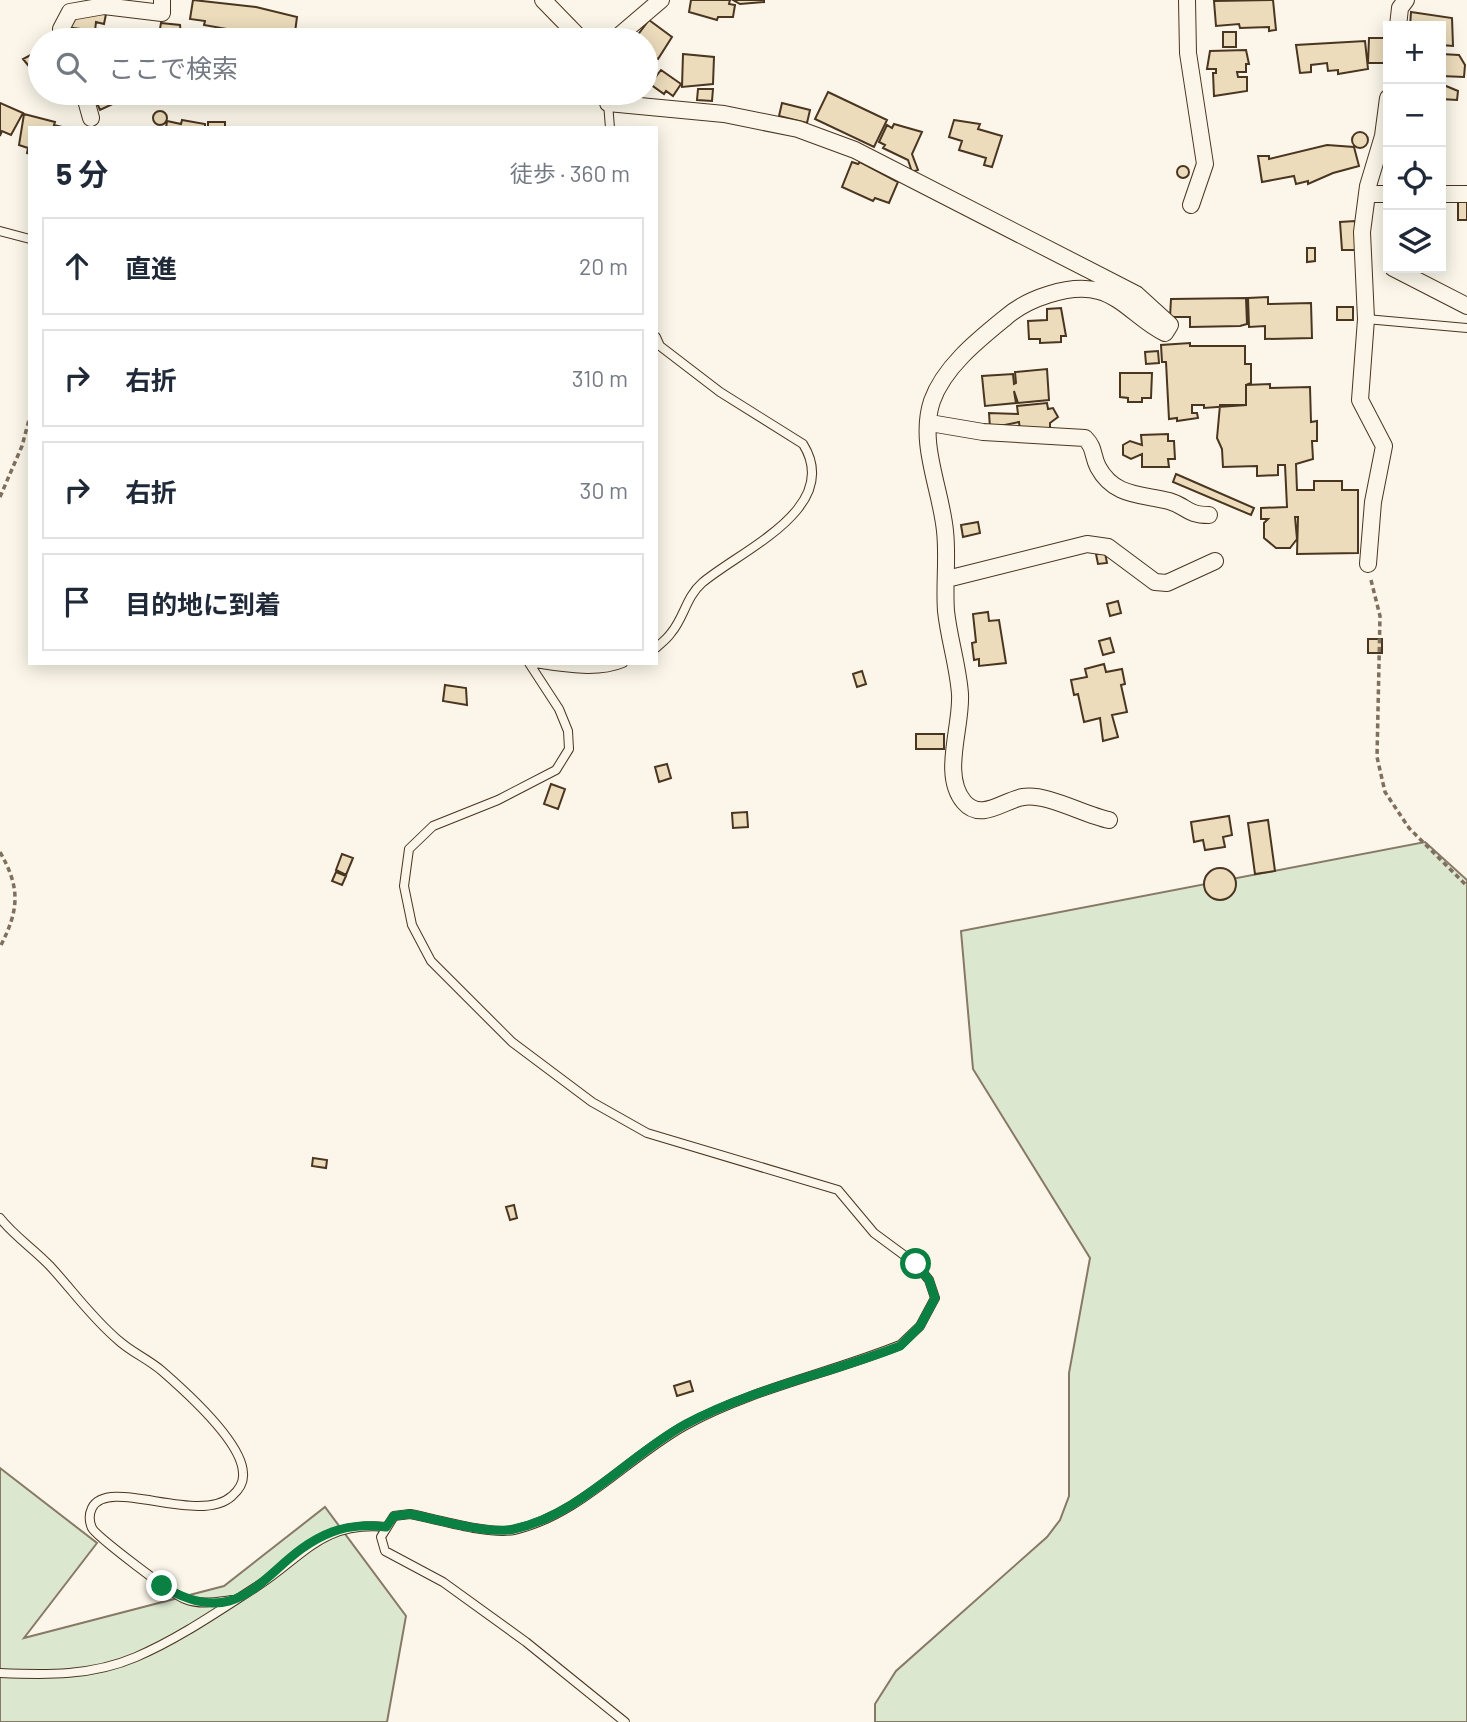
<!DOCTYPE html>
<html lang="ja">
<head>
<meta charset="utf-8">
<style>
	:root { --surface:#fff; --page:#f6f6f7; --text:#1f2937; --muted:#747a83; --line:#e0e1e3 }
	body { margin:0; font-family:Barlow,"Noto Sans JP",sans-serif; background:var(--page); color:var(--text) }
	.controls { position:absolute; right:21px; top:21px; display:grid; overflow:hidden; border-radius:0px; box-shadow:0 4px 18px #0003 }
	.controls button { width:63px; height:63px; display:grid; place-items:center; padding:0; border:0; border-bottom:2px solid var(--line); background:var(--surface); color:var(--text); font:35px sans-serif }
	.stop { position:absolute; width:21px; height:21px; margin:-16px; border:5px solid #0b8043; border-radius:50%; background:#fff }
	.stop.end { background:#0b8043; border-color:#fff; box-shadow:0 2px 7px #0008 }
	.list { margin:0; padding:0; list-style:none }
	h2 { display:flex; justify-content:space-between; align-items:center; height:91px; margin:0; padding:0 28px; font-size:30px }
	h2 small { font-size:23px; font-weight:400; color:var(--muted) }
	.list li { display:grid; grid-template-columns:46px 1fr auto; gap:21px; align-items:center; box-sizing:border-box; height:98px; margin:0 14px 14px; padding:0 14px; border:2px solid var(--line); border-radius:0px }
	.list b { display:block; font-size:26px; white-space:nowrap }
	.list em { font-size:23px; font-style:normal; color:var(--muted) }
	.icon { flex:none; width:38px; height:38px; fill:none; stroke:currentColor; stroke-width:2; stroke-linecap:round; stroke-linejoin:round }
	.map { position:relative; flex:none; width:1467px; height:1722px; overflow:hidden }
	.search { position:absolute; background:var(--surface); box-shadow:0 4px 18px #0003; left:28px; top:28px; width:630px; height:77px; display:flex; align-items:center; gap:18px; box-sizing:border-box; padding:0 24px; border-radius:38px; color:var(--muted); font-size:26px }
	.panel { position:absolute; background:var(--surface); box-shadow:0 4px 18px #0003; left:28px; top:126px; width:630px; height:539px; border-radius:0px }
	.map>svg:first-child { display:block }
	.green { fill:#dce7d0; stroke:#887966; stroke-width:2 }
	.building { fill:#ecdcbc; stroke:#4a3520; stroke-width:2 }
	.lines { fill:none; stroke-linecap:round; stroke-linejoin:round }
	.lane-casing { stroke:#4a3520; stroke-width:10 }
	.street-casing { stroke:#4a3520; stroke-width:18 }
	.path { stroke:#7f6f5c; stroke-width:3.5; stroke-dasharray:5 3.5; stroke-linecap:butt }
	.lane { stroke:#fbf6e9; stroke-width:8 }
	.street { stroke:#fbf6e9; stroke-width:16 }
	.route { stroke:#0b8043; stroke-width:9 }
</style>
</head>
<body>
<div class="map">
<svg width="1467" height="1722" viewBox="0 0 1467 1722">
	<rect width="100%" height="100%" fill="#fbf6e9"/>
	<path class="green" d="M1425 842 1467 880V1722H875V1704L896 1671 1047 1537 1060 1520 1069 1496V1373L1090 1258 973 1069 961 931Z
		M0 1468 97 1543 24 1638 224 1586 325 1507 406 1616 387 1722H0Z"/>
	<path class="building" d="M193 0 256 7 297 17 294 40H258L251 38 250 33 204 25 205 21 190 19Z
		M691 0H730L729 4 735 5 733 17H718L717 20 689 12Z
		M733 0H764V2L740 4Z
		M1273 0 1276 30 1269 31V27L1240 28 1239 24 1216 26 1214 1Z
		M70 9 106 14 104 24 96 22 95 31 66 27Z
		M1411 12 1452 18 1453 46 1441 45V26H1410Z
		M649 20 672 37 658 59 649 56 646 62V40H634Z
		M161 23 180 25 181 35H187V32L207 40H158Z
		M1223 32H1236V47H1223Z
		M1369 38H1385V63H1368Z
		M1365 41 1368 69 1338 74V70L1328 71 1327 63 1311 65V72L1300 73 1296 45Z
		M40 50V76L36 67 32 70 23 59Z
		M1246 50 1249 64H1246V72H1237L1238 77H1247V91L1214 96 1213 73H1216V69H1207L1210 51Z
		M683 54 714 57 713 84 682 87Z
		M1441 54 1459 55 1465 65 1464 77 1441 76Z
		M661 70 681 84 673 96 666 91 664 94 650 84Z
		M1446 86 1458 91 1457 100 1441 99V89Z
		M698 89H713L712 101 697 100Z
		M828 92 887 120 874 147 815 119Z
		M113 93 117 102 100 110 96 101Z
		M0 103 23 113 11 135 2 131 0 136Z
		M782 103 810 110 807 123 779 116Z
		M153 118a7 7 0 1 1 14 0a7 7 0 1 1-14 0Z
		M24 114 55 122 54 125 66 128H30V154L27 153 28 148 19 145Z
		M182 120 205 124V128H166L167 121 181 124Z
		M954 120 980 124 978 129 1002 136 992 167 984 165 986 158 959 150 962 141 949 137Z
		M208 122H225V128H208Z
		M894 124 922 132 912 154 918 170 912 172 908 160 883 148 885 145 879 142 887 125 892 128Z
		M1352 140a8 8 0 1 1 16 0a8 8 0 1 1-16 0Z
		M1327 145 1354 147 1359 166 1333 173 1308 184V181L1296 184 1294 176 1262 182 1258 156H1269V159Z
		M852 162 858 164 860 162 898 182 889 203 875 198 873 201 842 187Z
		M1177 172a6 6 0 1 1 12 0a6 6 0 1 1-12 0Z
		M1458 200H1467V220H1458Z
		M1355 221 1357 250H1342L1340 222Z
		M1307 248H1315V261L1307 262Z
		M1268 297V304L1311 303 1312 338 1265 339V326L1249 327 1248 298Z
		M1246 298 1247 324 1240 326 1190 327V317H1170L1171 299Z
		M1337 307H1353V320H1337Z
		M1061 308 1066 336H1061V342L1040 343V339H1029L1028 321 1047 320V309Z
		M1190 343V346H1245V364H1251V383L1246 385V405L1204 408V405H1192V413H1197L1198 418 1177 421V418L1169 419 1166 362H1162L1161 345Z
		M1158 351 1159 363 1146 364 1145 352Z
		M1047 369 1049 400 1018 403 1014 391 1016 403 985 406 982 376 1013 374 1014 384 1016 383 1015 372Z
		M1120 373H1152L1151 398H1142V402H1128V398L1120 397Z
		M1270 384V388L1310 387 1311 422 1317 421V441H1312L1313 459 1296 464 1297 490H1314V481H1342V490H1358V553L1297 554 1298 517H1295L1297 539 1290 548H1276L1264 538V523L1268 519H1261V508L1287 507 1285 465H1278V475L1257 476V466L1223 467 1222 449 1217 438 1220 405H1246V385Z
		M1047 403 1048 409 1053 408 1058 417 1050 423V429L1020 431 1019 422 990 428 989 413 1018 414 1017 406Z
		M1168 434V441H1174L1175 459H1168L1169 467H1142V454L1131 459 1123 455V445L1130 441 1142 445 1141 435Z
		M1176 474 1254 508 1251 515 1173 482Z
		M978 522 980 533 963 537 961 525Z
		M1105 553 1107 563 1098 564 1096 554Z
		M1118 601 1121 613 1110 616 1107 604Z
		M988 612 989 621 999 620 1006 663 979 666V659L974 660 972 643 976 642 973 614Z
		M1110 638 1114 652 1103 655 1099 641Z
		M1368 639H1382V653H1368Z
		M1104 664 1106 672 1122 669 1125 684 1121 685 1127 712 1112 715 1118 737 1103 741 1100 718 1084 722 1078 694 1074 695 1071 680 1087 677 1085 669Z
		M862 671 866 684 857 687 853 674Z
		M445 685 466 688 467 705 443 701Z
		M916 734H944V749H916Z
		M667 764 671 778 659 782 655 767Z
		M551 784 565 789 558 809 544 804Z
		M747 812 748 827 733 828 732 813Z
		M1229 816 1232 835 1223 837 1225 847 1205 850 1203 840 1194 842 1191 822Z
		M1268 820 1275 871 1255 874 1248 823Z
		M342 854 353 858 346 875 336 870Z
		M1204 884a16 16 0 1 1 32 0a16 16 0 1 1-32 0Z
		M336 872 346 876 342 885 332 881Z
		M313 1158 327 1160 326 1168 312 1166Z
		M514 1205 517 1218 510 1220 506 1207Z
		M690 1381 693 1391 677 1396 674 1386Z"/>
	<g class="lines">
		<g class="lane-casing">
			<path id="lane" d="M608 103 610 128
				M0 231 30 239
				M1366 319 1467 328
				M656 337 660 346 720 392 803 444C843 508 741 550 702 583 686 597 684 618 671 633 667 639 661 643 656 648
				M529 663 559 709 568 731 569 749 556 770 498 800 433 826 409 849 404 886 412 925 431 961 512 1042 592 1102 647 1133 838 1190 874 1233 916 1264 929 1280 935 1298 920 1326 900 1345C828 1374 754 1388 686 1425 629 1456 580 1515 514 1530 488 1535 437 1519 410 1514L394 1516 381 1537 385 1551 443 1582 526 1642 625 1722
				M534 663C561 667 597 674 623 663
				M0 1218C14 1236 34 1249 50 1266 73 1291 92 1318 118 1340 131 1352 148 1359 162 1371 185 1391 242 1442 243 1473 244 1483 239 1490 232 1496 199 1526 108 1476 92 1508 89 1514 89 1521 92 1528 96 1536 173 1595 185 1599 200 1605 216 1602 232 1600
				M0 1673C47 1675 92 1676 136 1657 178 1639 217 1612 256 1587 304 1556 322 1521 386 1527"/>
		</g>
		<g class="street-casing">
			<path id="street" d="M543 0 582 40
				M1187 0 1188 53 1205 164 1191 205
				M1398 26 1400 8 1406 0
				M62 40 61 29 70 12 104 6 162 13V0
				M614 40 661 0
				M84 93 91 118
				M606 93 608 103 724 114 798 129 855 150 1136 294 1170 325 1165 333C1141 322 1124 298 1099 291 1070 283 1026 299 1005 318 978 340 944 367 932 401 918 443 941 489 945 531 948 558 944 584 946 611 949 639 958 666 960 694 962 727 941 775 964 802 981 822 1004 800 1023 797 1047 793 1084 815 1109 820
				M1367 194H1388
				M1441 194H1467
				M1393 268 1467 306
				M930 423 983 432 1085 438C1095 448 1092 455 1098 467 1114 497 1141 494 1169 501 1187 506 1186 515 1209 515
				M1368 564 1373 502 1384 446 1360 400 1366 319 1362 232 1368 186 1383 136 1388 98
				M947 579 1087 544 1108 547 1155 582 1167 583 1215 561"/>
		</g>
		<path class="path" d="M0 497 22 446 30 416
			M1371 580 1380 616 1377 757 1385 792 1409 828 1467 886
			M0 852C21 889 19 910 0 947"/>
		<use href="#lane" class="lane"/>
		<use href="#street" class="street"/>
	</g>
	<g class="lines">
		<path class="route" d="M162 1586C250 1638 265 1557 332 1532 351 1525 367 1525 386 1527L394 1516 410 1514C437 1519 488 1535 514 1529 580 1515 629 1455 686 1424 754 1388 828 1374 900 1346L920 1326 935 1298 929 1280 916 1264"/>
	</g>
</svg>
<div class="controls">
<button>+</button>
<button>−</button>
<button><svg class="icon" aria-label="locate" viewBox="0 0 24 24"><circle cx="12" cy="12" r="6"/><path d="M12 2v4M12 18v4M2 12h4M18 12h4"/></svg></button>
<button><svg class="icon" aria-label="layers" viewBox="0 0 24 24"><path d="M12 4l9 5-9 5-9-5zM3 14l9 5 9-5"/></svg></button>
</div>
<div class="stop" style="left:916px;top:1264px"></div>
<div class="stop end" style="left:162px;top:1586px"></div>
<div class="search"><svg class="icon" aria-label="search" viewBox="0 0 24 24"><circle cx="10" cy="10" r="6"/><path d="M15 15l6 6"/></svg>ここで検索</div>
<section class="panel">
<h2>5 分<small>徒歩 · 360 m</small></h2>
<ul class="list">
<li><svg class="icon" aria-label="ahead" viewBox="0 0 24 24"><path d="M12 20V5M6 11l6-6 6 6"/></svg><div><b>直進</b></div><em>20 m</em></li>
<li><svg class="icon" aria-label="right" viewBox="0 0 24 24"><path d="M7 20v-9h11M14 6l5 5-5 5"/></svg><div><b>右折</b></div><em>310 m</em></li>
<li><svg class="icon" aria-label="right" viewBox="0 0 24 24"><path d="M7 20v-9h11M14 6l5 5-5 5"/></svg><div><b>右折</b></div><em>30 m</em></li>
<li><svg class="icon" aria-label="arrive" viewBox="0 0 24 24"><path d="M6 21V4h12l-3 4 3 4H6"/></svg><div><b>目的地に到着</b></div></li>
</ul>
</section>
</div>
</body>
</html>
